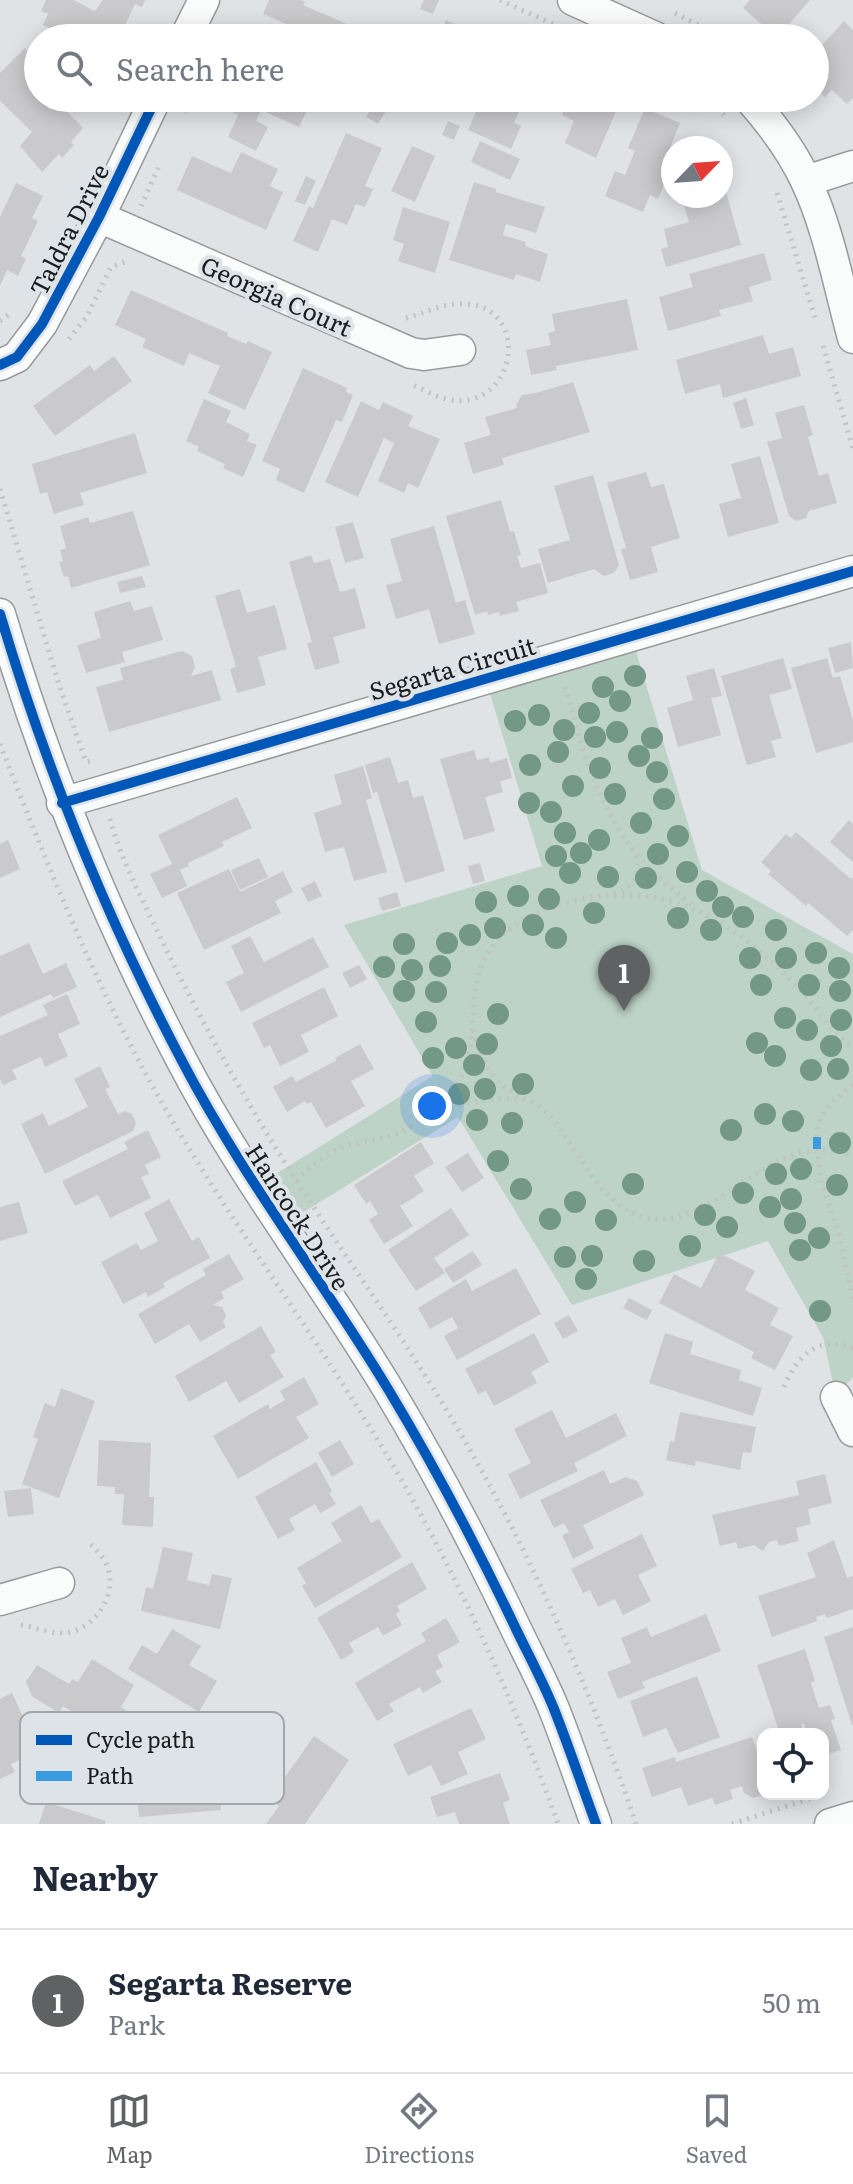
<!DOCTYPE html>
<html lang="en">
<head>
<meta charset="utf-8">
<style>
	:root { --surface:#fff; --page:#f2f2f3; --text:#1f2937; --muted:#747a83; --line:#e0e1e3; --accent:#5f6263 }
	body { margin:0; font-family:Literata,serif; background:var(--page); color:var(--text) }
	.controls { position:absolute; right:24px; bottom:24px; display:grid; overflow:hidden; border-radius:16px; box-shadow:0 4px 20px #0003 }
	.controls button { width:72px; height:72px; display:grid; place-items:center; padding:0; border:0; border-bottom:2px solid var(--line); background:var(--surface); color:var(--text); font:40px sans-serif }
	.compass { position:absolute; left:661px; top:136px; width:72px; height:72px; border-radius:50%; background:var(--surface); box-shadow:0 4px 20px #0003; rotate:65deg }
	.you { position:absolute; left:432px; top:1106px; width:28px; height:28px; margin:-20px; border:6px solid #fff; border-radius:50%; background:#1a73e8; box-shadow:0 0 0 12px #1a73e833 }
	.badge { display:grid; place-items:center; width:52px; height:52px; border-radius:50%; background:var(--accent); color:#fff; font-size:26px; font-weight:700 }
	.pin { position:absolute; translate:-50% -66px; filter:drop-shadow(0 2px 4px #0008) }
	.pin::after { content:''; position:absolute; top:42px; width:28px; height:24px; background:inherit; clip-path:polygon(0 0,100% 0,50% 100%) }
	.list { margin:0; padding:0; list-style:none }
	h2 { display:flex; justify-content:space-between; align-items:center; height:104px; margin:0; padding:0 32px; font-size:34px }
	h2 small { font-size:26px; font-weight:400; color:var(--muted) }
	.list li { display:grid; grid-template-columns:52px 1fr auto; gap:24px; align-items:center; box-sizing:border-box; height:144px; padding:0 32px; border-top:2px solid var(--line) }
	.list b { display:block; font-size:30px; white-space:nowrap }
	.list p { margin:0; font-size:26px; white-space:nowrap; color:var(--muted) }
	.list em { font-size:26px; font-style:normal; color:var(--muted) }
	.icon { flex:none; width:44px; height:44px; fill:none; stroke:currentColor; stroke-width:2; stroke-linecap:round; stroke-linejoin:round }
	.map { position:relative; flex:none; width:853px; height:1824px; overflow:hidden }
	.search { position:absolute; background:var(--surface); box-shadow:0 4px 20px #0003; left:24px; right:24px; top:24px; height:88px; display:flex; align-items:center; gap:20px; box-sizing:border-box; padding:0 28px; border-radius:44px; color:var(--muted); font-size:30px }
	.sheet { height:248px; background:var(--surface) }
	nav { display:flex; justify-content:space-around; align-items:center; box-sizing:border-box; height:112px; border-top:2px solid var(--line); background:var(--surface); font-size:22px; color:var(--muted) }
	nav a { display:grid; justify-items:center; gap:4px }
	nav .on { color:var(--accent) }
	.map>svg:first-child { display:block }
	.green { fill:#bdd3c7 }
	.building { fill:#cacacd }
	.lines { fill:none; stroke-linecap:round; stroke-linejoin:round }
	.minor-casing { stroke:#989a9c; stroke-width:33 }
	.path { stroke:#c1c2c3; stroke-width:5; stroke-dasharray:2 6; stroke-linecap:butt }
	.minor { stroke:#fafbfb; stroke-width:30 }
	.quiet { stroke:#3b9bdf; stroke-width:8; stroke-dasharray:16 8; stroke-linecap:butt }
	.cycleway-casing { stroke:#dee3e8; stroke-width:15 }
	.cycleway { stroke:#0057b8; stroke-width:10 }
	.tree { fill:#739886 }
	.labels { text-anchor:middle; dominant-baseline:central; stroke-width:8; stroke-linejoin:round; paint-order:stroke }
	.street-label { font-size:24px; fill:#1a1c1d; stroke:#dee3e8 }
	.key { fill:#dee3e8; stroke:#a3a7ab; stroke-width:2 }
	.key-label { font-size:22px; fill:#1a1c1d }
</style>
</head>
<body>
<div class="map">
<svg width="853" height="1824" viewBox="0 0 853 1824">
	<rect width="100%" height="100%" fill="#e0e3e6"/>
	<path class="green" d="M631 635 702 870 853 954V1377L836 1397 823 1337 768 1241 572 1305 458 1117 281 1226 255 1187 433 1076 344 925 542 866 485 677Z"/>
	<path class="building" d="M46 0H73L95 11 103 0H145L142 7 135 4 119 38H70L43 25 48 14 41 11Z
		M269 0H301L305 2 303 5 379 38H293L282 33 286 24 263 14Z
		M424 0H439L433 14 420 9Z
		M750 0H810L777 38 743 8Z
		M446 20 490 38H438Z
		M844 21 853 30V98L847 104 832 90 825 97 815 88V53Z
		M25 48 38 64V98H54L83 128 71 142 74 145 62 158 59 154 42 172 20 146 32 132 0 101V73Z
		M238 98H313L299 127 261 110 256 121 268 127 256 151 228 137 238 115 232 112Z
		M378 98 391 103 378 124 366 117Z
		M482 98H550L544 111 523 102 514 123 521 126 511 149 468 130Z
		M570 98H629L626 105 620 102 596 158 565 143 574 121 562 115Z
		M645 108 680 123 670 148 673 149V163L658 199 650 195 643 212 605 196 615 171 625 175 635 151 628 148Z
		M448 121 460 126 454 140 442 135Z
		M346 133 382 148 365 186 373 189 365 207 356 204 347 225 332 219 318 252 293 241 309 206 313 208Z
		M480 141 520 159 510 180 471 162Z
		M412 146 435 156 415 202 391 191Z
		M241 152 278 169 270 186 283 192 266 230 177 190 192 156 231 173Z
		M306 176 316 181 305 205 295 201Z
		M722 178 741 245 666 267 661 249 668 247 664 229 689 222 682 198 721 196Z
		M474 182 496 189V192L545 207 536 233 506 224 503 235 526 242 525 246 548 254 540 282 516 274 514 280 449 260Z
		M16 183 43 196 32 218 38 221 21 256 26 259 18 276 7 270 0 286V217Z
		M403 207 450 222 435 273 398 261 404 244 393 240Z
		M764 253 772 280 749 287 753 301 719 310 721 316 668 331 659 297 693 287 689 274Z
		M131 290 228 333 227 336 246 344 248 341 272 352 245 410 208 393 220 366 189 353 184 366 142 347 146 339 115 325Z
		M627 299 638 350 556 366 557 370 531 375 526 350 551 345 548 333 555 331 552 314Z
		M763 335 769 354 793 347 801 376 723 398 720 384 685 394 676 360Z
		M114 356 132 381 55 436 33 406 90 365 94 371Z
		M303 368 347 388 346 392 353 395 342 422 336 420 304 493 276 480 280 469 262 461Z
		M573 382 590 432 502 458 504 465 473 474 464 443 491 435 485 417 517 408 516 405 522 395 536 393Z
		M746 398 754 425 741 429 733 403Z
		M204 399 231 411 226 422 250 434 247 441 257 445 243 477 223 468 225 464 197 451 199 447 186 441Z
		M361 401 379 410 383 402 413 416 408 426 440 439 418 488 408 483 404 493 378 481 394 443 384 438 358 497 325 482Z
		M804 405 813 435 808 437 819 476 828 473 837 503 809 511 806 518 796 521 789 516 767 442 782 438 775 413Z
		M135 433 147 473 80 493 84 505 54 514 47 492 40 494 32 464Z
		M760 456 779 523 728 537 719 504 741 498 731 464Z
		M646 472 651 487 664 484 680 538 651 547 658 572 630 580 621 549 626 548 607 483Z
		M593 475 619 565 614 573 604 576 594 569 548 583 538 549 570 540 554 486Z
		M501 500 510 532 514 531 521 555 517 556 521 568 540 563 548 593 516 602 519 611 500 616 499 612 488 615 487 611 475 615 446 516Z
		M133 511 150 565 71 588 68 576 64 577 59 562 63 561 60 550 66 548 60 526 88 517 90 523Z
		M353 522 364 558 345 563 335 527Z
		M434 526 456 603 465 600 475 634 439 644 429 609 396 619 386 585 402 581 390 539Z
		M311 555 314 563 330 559 340 592 355 588 366 628 333 637 340 663 315 670 307 643 312 642 289 562Z
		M142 576 146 587 120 593 117 582Z
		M240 589 247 613 275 605 287 649 258 657 266 685 237 693 230 669 236 667 215 596Z
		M130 601 134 611 152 606 163 640 122 652 125 662 86 673 77 645 101 638 94 612Z
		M851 642 853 668 835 673 828 648Z
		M182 651 192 656 195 667 191 676 212 670 221 700 109 732 96 687 123 680 120 668Z
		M783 658 792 689 769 695 782 738 771 741 776 757 747 765 721 676Z
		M827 658 833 678 840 676 853 720V742L816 753 791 668Z
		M714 668 722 696 711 698 721 735 678 747 667 708 693 700 686 676Z
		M474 750 477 760 489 757 490 763 507 758 512 778 500 781 503 792 485 797 495 831 464 840 440 759Z
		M390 757 398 783 408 780 413 798 423 795 445 871 405 883 377 792 373 793 365 765Z
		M363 766 372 798 366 800 387 872 354 881 344 847 325 852 314 813 342 804 334 775Z
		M237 797 252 828 222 842 224 846 188 863 189 866 180 870 187 886 162 898 150 874 172 864 158 835Z
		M849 820 853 824V862L830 842Z
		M796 832 851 879 853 877V930L847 936 808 903 806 906 768 874 771 871 761 862 786 834 791 838Z
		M8 840 20 869 0 878V844Z
		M259 858 268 877 240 890 231 870Z
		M480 863 485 881 473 884 468 866Z
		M229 869 240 892 283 871 293 892 275 901 281 913 204 950 177 893Z
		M315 881 322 896 308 902 301 888Z
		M397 892 401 906 382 911 378 898Z
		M250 936 264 962 313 937 329 967 241 1012 226 982 244 973 231 946Z
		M29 943 43 974 66 963 77 987 53 998 51 994 0 1017V956Z
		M359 965 367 979 350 988 342 973Z
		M324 987 338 1016 301 1035 309 1052 280 1066 270 1045 264 1048 252 1023Z
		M67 994 80 1024 58 1034 68 1056 45 1067 41 1057 12 1070 17 1079 3 1085 0 1079V1036L48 1015 43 1005Z
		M360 1044 374 1069 351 1081 365 1106 326 1128 311 1102 307 1104 305 1101 287 1112 273 1087 292 1076 296 1082 337 1060 335 1058Z
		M100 1066 110 1087 105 1089 118 1114 125 1111 132 1114 136 1123 133 1131 45 1174 21 1124 43 1113 49 1126 88 1107 74 1079Z
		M148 1130 161 1157 145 1165 149 1174 141 1177 151 1198 110 1218 98 1195 75 1206 62 1181 128 1149 124 1142Z
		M421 1142 434 1163 414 1176 424 1191 400 1206 413 1226 384 1244 369 1220 378 1214 370 1201 366 1204 354 1185Z
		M468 1153 484 1178 462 1192 445 1167Z
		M169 1199 192 1241 199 1237 210 1258 163 1283 165 1287 148 1297 146 1292 123 1304 101 1262 137 1243 141 1250 158 1241 144 1213Z
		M19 1202 28 1233 0 1241V1207Z
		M451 1208 469 1235 434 1258 445 1273 416 1291 388 1250Z
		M473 1251 482 1265 453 1283 444 1269Z
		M719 1253 755 1271 745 1290 779 1308 770 1325 793 1336 775 1370 751 1358 754 1352 659 1303 674 1274 701 1288Z
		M229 1254 244 1279 221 1292 224 1298 213 1305 222 1307 226 1316 223 1322 226 1327 200 1342 189 1324 155 1344 138 1314 206 1275 203 1269Z
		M516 1268 541 1314 457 1360 444 1336 458 1328 452 1317 430 1329 418 1308 466 1279 472 1291Z
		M629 1298 652 1310 647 1320 623 1308Z
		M569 1315 578 1331 563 1339 554 1323Z
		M261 1326 276 1352 270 1355 284 1377 239 1403 226 1381 189 1402 175 1376Z
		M534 1333 549 1362 531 1372 537 1383 494 1406 486 1391 478 1394 465 1369Z
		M665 1333 693 1342 690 1354 741 1370 739 1380 762 1388 753 1416 649 1383Z
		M304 1377 319 1404 296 1417 309 1438 238 1479 213 1436 268 1404 270 1409 285 1400 280 1391Z
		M61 1388 95 1401 59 1498 22 1484 38 1439 33 1437 45 1403 55 1407Z
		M552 1410 566 1438 616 1413 627 1436 574 1463 578 1471 520 1499 508 1474 531 1463 514 1429Z
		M680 1412 756 1427 751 1453 743 1452 740 1470 696 1461 695 1466 666 1460 670 1441 674 1442Z
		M99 1440 151 1443 149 1497H154L153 1527 122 1525 124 1494H115V1487L97 1486Z
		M340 1440 354 1464 332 1477 318 1453Z
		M316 1462 332 1491 329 1493 336 1504 320 1513 315 1504 289 1519 295 1530 278 1539 255 1497Z
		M604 1470 610 1484 626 1477 637 1481 644 1495 583 1525 594 1548 573 1559 562 1535 569 1532 564 1523 554 1528 540 1500Z
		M825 1474 832 1503 808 1509 811 1524 796 1528 799 1541 779 1546 777 1540 769 1542 763 1551 754 1545 738 1549 736 1542 720 1546 712 1515 799 1495 796 1481Z
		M31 1488 34 1514 8 1517 4 1491Z
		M361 1505 371 1523 379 1519 402 1557 315 1608 302 1586 306 1583 297 1568 342 1541 331 1523Z
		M642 1534 657 1566 638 1575 651 1601 623 1615 615 1599 598 1607 590 1590 583 1593 571 1569Z
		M834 1540 847 1578 853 1576V1609L827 1618 825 1614 816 1617 817 1621 772 1637 758 1596 816 1577 807 1553Z
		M163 1547 193 1553 187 1580 209 1585 212 1574 232 1578 220 1629 141 1611 146 1587 153 1589Z
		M412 1562 427 1589 397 1606 400 1611 396 1614 402 1625 383 1636 378 1627 349 1643 354 1652 341 1660 317 1618Z
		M706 1614 721 1651 642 1682 645 1688 618 1699 607 1672 631 1663 621 1638 647 1627 651 1637Z
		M446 1618 460 1642 437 1655 443 1667 435 1671 442 1682 423 1693 420 1687 389 1704 394 1711 377 1721 355 1683 426 1641 421 1633Z
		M853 1627V1725H852L824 1637Z
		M172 1629 201 1646 189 1665 217 1681 199 1712 128 1669 142 1645 157 1654Z
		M805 1649 815 1681 811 1683 819 1708 830 1705 835 1719 831 1720 841 1750 823 1756V1734H808L804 1724H801L804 1734H780L757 1665Z
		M92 1659 134 1685 121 1707 141 1720 126 1745 63 1706 59 1713 32 1696 26 1682 37 1665 69 1684 72 1679 78 1682Z
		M697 1676 720 1737 678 1753 666 1728 643 1737 630 1701Z
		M12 1693 39 1751 11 1764 15 1772 0 1779V1699Z
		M471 1708 486 1739 458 1752 468 1774 441 1786 431 1765 408 1776 393 1744Z
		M314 1736 349 1760 305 1824H266L279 1806 264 1796 278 1776 283 1780Z
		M752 1737 763 1769V1795L753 1798 744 1793 742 1786 730 1790 733 1799 715 1805 712 1798 688 1806 681 1787 652 1797 642 1768 675 1757 676 1762Z
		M217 1770 221 1810 139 1817 135 1777Z
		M500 1773 510 1800 503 1803 510 1824H459L455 1812 437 1817 430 1797Z
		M46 1802 106 1821 105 1824H39Z"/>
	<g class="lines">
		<g class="minor-casing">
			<path id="minor" d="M573 0 657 38
				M185 38 204 0
				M749 98C771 123 791 149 805 179 828 226 839 287 853 338
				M806 181 853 166
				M99 217 411 353 424 355 460 350
				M0 365 17 357 42 324 99 217 156 98
				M0 614C47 772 105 915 182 1061 242 1176 321 1278 388 1389 435 1467 477 1547 516 1629 529 1656 543 1682 554 1709 569 1747 582 1786 596 1824
				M62 803 853 571
				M836 1397 853 1431
				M0 1600 59 1583
				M830 1824 853 1817"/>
		</g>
		<path class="path" d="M500 0 555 25
			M675 13 722 38
			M705 98 724 115
			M184 112 191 98
			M777 193 816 321
			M141 206 160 164
			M406 318C426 313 444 302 466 304 534 308 515 415 446 399 434 396 422 389 411 384
			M0 321 12 312
			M69 339 87 316 111 267 128 261
			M823 346 853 449
			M0 489 59 685 86 762 91 761
			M565 687C590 781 611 849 695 906
			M0 744C43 854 87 964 143 1069 209 1191 293 1303 366 1421 445 1547 508 1684 558 1824
			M110 819C121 861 148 911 167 951 202 1022 240 1091 282 1158 332 1238 388 1315 438 1396 520 1529 586 1676 636 1824
			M614 894C632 888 641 876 636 857
			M473 1031C478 1053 490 1079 511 1091 523 1098 537 1103 547 1113 575 1143 589 1184 624 1208 699 1260 769 1117 853 1157
			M422 1120C453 1106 489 1094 524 1100
			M817 1137C817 1111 834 1100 853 1085
			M817 1149 820 1178 839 1235 853 1300
			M296 1180C309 1169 324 1155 340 1148 355 1142 372 1141 387 1137 412 1131 439 1106 455 1086 483 1051 464 997 485 958 502 926 536 911 569 902 670 876 737 923 804 994 820 1011 833 1034 853 1047
			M784 1387C798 1355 816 1336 853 1348
			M21 1625C35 1627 50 1634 65 1633 93 1630 115 1599 109 1572 106 1559 97 1550 87 1541
			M732 1824 818 1796"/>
		<use href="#minor" class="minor"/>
		<path class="quiet" d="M817 1137V1149"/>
		<g class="cycleway-casing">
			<path id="cycleway" d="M0 365 17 357 42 324 99 217 156 98
				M0 614C47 772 105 915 182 1061 242 1176 321 1278 388 1389 435 1467 477 1547 516 1629 529 1656 543 1682 554 1709 569 1747 582 1786 596 1824
				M62 803 853 571"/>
		</g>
		<use href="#cycleway" class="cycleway"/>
	</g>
	<g class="tree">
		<circle cx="635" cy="676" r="11"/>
		<circle cx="603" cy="687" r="11"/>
		<circle cx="620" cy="701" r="11"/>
		<circle cx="589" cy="713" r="11"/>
		<circle cx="539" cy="715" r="11"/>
		<circle cx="515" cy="721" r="11"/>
		<circle cx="564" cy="730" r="11"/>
		<circle cx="617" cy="732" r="11"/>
		<circle cx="595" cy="737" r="11"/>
		<circle cx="652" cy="738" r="11"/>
		<circle cx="558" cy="752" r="11"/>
		<circle cx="639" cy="756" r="11"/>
		<circle cx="530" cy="765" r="11"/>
		<circle cx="600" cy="768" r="11"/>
		<circle cx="657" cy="772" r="11"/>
		<circle cx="573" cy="786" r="11"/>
		<circle cx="615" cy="794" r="11"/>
		<circle cx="664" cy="799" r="11"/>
		<circle cx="529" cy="803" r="11"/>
		<circle cx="551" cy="812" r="11"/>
		<circle cx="641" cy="823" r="11"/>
		<circle cx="565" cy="833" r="11"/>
		<circle cx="678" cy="836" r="11"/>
		<circle cx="599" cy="840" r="11"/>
		<circle cx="581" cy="853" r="11"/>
		<circle cx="658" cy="854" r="11"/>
		<circle cx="556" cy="856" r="11"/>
		<circle cx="687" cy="872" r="11"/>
		<circle cx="570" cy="873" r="11"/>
		<circle cx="608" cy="877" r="11"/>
		<circle cx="646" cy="878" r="11"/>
		<circle cx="707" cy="891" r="11"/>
		<circle cx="518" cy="896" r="11"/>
		<circle cx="549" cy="899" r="11"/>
		<circle cx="486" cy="902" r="11"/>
		<circle cx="723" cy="907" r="11"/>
		<circle cx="594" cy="913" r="11"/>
		<circle cx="743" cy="917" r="11"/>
		<circle cx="678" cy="918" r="11"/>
		<circle cx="533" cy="925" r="11"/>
		<circle cx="495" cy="928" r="11"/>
		<circle cx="711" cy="930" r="11"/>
		<circle cx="776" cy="930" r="11"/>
		<circle cx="470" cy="935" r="11"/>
		<circle cx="556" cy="938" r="11"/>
		<circle cx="447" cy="943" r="11"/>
		<circle cx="404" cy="944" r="11"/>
		<circle cx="816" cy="953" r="11"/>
		<circle cx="750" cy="958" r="11"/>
		<circle cx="786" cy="958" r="11"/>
		<circle cx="440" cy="966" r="11"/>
		<circle cx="384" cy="967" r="11"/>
		<circle cx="839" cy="968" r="11"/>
		<circle cx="412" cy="970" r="11"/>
		<circle cx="761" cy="985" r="11"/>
		<circle cx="809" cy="985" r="11"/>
		<circle cx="404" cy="991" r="11"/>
		<circle cx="840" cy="991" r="11"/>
		<circle cx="436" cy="992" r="11"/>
		<circle cx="498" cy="1014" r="11"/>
		<circle cx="785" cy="1018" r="11"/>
		<circle cx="841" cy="1020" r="11"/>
		<circle cx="426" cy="1022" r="11"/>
		<circle cx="807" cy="1030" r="11"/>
		<circle cx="757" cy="1043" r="11"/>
		<circle cx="487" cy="1044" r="11"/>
		<circle cx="831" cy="1046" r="11"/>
		<circle cx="456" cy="1048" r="11"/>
		<circle cx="775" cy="1056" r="11"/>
		<circle cx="433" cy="1058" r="11"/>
		<circle cx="474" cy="1065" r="11"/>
		<circle cx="838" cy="1069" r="11"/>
		<circle cx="811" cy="1070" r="11"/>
		<circle cx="523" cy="1084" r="11"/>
		<circle cx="485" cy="1089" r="11"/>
		<circle cx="459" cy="1094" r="11"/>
		<circle cx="765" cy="1114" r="11"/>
		<circle cx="477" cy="1120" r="11"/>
		<circle cx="793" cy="1121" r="11"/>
		<circle cx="512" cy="1123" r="11"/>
		<circle cx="731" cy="1130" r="11"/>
		<circle cx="840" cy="1143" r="11"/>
		<circle cx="498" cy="1161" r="11"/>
		<circle cx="801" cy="1169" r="11"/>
		<circle cx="776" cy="1174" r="11"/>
		<circle cx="633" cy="1184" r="11"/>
		<circle cx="837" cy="1185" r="11"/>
		<circle cx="521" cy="1189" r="11"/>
		<circle cx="743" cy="1193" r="11"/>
		<circle cx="791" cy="1199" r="11"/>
		<circle cx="575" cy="1202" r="11"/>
		<circle cx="770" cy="1207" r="11"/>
		<circle cx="705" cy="1215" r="11"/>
		<circle cx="550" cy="1219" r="11"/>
		<circle cx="606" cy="1220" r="11"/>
		<circle cx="795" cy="1223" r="11"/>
		<circle cx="727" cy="1227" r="11"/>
		<circle cx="819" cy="1238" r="11"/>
		<circle cx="690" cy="1246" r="11"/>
		<circle cx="800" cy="1250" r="11"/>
		<circle cx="592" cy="1256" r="11"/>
		<circle cx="565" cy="1257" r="11"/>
		<circle cx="644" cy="1261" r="11"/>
		<circle cx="586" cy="1279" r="11"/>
		<circle cx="820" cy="1311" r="11"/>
	</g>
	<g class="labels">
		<g class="street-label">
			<text transform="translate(68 229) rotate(-63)">Taldra Drive</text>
			<text transform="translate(277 295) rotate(24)">Georgia Court</text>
			<text transform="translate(452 667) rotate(-16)">Segarta Circuit</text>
			<text transform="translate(299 1216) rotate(57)">Hancock Drive</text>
		</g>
	</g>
	<rect x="20" y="1712" width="264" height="92" rx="12" class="key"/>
	<rect x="36" y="1735" width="36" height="10" fill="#0057b8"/>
	<rect x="36" y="1771" width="36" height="10" fill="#3b9bdf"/>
	<g class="key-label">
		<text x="86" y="1748">Cycle path</text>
		<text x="86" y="1784">Path</text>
	</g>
</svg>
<div class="controls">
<button><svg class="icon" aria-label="locate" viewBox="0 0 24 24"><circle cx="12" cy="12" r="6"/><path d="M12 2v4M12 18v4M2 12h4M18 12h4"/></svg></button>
</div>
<svg class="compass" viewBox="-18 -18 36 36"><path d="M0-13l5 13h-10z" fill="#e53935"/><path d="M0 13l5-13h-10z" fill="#747a83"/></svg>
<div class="you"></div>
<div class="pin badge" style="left:624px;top:1011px">1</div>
<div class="search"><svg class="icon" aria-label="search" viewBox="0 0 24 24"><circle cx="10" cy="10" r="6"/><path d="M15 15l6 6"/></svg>Search here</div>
</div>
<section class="sheet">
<h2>Nearby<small></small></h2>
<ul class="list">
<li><span class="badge">1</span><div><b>Segarta Reserve</b><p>Park</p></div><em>50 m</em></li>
</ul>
</section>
<nav>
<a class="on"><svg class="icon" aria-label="map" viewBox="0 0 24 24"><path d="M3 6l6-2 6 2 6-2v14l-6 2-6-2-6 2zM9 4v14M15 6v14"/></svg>Map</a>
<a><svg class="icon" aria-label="directions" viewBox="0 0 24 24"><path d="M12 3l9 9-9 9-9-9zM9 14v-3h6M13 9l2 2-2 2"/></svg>Directions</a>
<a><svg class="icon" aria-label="saved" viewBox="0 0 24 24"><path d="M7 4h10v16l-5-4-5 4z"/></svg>Saved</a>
</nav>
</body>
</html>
